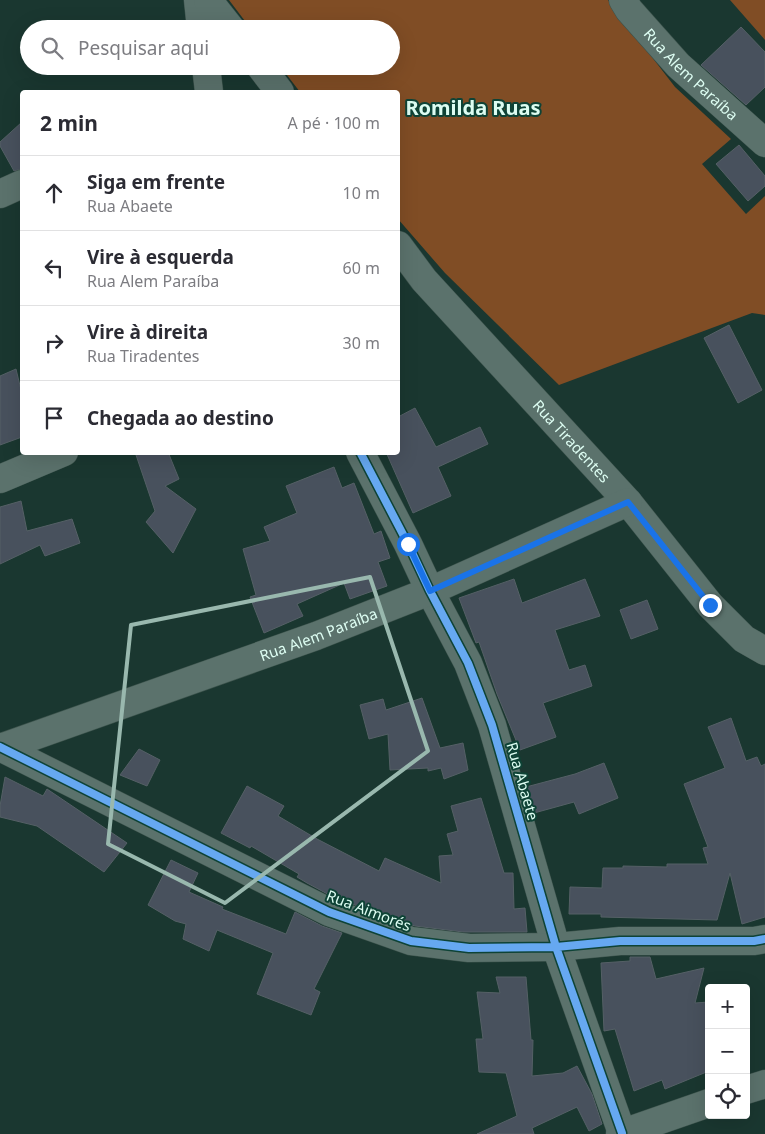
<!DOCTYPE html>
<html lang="pt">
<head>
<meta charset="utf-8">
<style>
	:root { --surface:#fff; --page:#f7f7f7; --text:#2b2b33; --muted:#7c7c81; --line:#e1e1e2 }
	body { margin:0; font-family:"Noto Sans",sans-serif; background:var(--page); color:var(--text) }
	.controls { position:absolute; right:15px; bottom:15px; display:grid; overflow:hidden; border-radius:5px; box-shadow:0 5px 20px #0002 }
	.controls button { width:45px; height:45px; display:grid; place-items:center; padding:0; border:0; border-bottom:1px solid var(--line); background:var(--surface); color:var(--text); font:25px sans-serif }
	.stop { position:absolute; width:15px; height:15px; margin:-11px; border:4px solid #1a73e8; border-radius:50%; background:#fff }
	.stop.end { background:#1a73e8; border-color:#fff; box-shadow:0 1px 5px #0008 }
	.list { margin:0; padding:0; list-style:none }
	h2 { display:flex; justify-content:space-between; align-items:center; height:65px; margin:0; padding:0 20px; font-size:21px }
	h2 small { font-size:16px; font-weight:400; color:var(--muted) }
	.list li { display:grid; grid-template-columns:32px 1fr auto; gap:15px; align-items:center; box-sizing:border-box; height:75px; padding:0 20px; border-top:1px solid var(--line) }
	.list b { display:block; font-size:19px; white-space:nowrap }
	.list p { margin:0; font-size:16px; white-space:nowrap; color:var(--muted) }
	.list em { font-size:16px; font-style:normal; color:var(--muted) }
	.icon { flex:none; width:28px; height:28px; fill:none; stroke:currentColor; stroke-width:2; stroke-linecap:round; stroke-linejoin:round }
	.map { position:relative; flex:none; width:765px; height:1134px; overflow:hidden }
	.search { position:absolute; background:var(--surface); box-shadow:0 5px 20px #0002; left:20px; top:20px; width:380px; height:55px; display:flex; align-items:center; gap:12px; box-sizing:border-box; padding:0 18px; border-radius:28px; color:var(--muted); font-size:19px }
	.panel { position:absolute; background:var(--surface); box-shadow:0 5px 20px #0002; left:20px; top:90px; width:380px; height:365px; border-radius:5px }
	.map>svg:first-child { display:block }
	.grass { fill:#804d25 }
	.building { fill:#48515d; stroke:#556066 }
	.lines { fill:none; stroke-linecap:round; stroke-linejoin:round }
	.minor-casing { stroke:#3c534c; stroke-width:29 }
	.minor { stroke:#5b726c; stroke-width:28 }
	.cycleway-casing { stroke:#0e4336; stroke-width:11 }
	.cycleway { stroke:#66a8f1; stroke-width:8 }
	.route { stroke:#1a73e8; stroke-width:6 }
	.marked { fill:none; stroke:#99b8ae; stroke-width:4; stroke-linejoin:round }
	.labels { text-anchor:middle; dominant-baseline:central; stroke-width:4; stroke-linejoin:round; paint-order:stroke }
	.street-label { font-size:15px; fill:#ddfdf2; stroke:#0e4336 }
	.district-label { font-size:20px; font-weight:bold; fill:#ddfdf2; stroke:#0e4336 }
</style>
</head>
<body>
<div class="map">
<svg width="765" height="1134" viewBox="0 0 765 1134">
	<rect width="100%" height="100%" fill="#1a3730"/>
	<path class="grass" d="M229 0H608L675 87 731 139 702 164 746 214 765 196V315L752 313 559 385 445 273 398 219V92H300L280 66H391V29H251Z
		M730 0H765V40Z"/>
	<path class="building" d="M741 27 765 52V87L746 105 701 65Z
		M22 122V169L14 171 0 146V142Z
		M739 145 765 176V186L748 201 716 164Z
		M729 325 762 390 738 403 704 338Z
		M16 369 22 394V437L0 445V376Z
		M415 408 436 447 480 427 488 444 438 467 451 496 413 513 386 452H398V417Z
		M135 452H168L179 479 165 486 196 509 173 553 146 522 155 511Z
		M334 467 342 488 354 483 374 534 381 531 390 558 378 562 387 586 350 599 344 583 297 604 303 616 264 633 250 597 256 595 243 549 270 541 264 527 297 513 286 486Z
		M21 501 27 531 72 519 80 543 45 556 40 545 0 564V507Z
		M514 579 522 603 585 579 600 616 555 630 569 670 585 665 592 686 543 703 556 737 520 750 497 694 479 642 476 643 459 598Z
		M647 600 658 629 631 639 620 610Z
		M422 698 440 748 463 743 468 770 444 779 441 768 428 771V768L390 770 388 734 369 739 360 705 383 699 386 710Z
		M731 718 746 761 757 757 761 766 765 764V917L742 924 730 873 717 920 601 917V914H569L570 887 602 888 603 868H623V866L667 867V864H708L703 848 708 847 684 784 725 768 708 727Z
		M139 749 160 760 147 786 120 775Z
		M604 763 618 798 579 814 574 802 534 813 526 787 575 774Z
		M5 777 43 796 47 789 127 843 104 872 37 826 0 817V806Z
		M247 786 284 806 278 816 317 839 379 871 385 858 441 883 439 856 453 855 447 834 458 831 451 806 481 798 504 873H513L514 909 525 908 527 932H463L415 926 335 898 307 883 297 877 299 874 251 846 250 848 221 833Z
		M171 860 198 873 189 892 223 907 222 909 286 934 295 912 322 926 342 933 314 989 320 992 311 1015 257 994 273 953 217 930 209 951 183 939 186 924 175 921 148 905Z
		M630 957H650L656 979 704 968 695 1003 709 1002V1071L665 1089 662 1080 634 1091 615 1029 604 1031 601 963 630 961Z
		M496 977H526L531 1040H533L532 1076 563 1073 577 1066 592 1094 602 1124 589 1131 577 1107 532 1128 534 1134H477L517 1116 506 1073 479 1072 476 1039H483L477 992 500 993Z"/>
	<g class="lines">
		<g class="minor-casing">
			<g id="minor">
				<path d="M198 0 201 29"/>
				<path d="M208 0 231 29"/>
				<path id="s1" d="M623 0 629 10 678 65 765 143"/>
				<path d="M206 66 209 92"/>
				<path d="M260 66 280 92"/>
				<path d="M0 194 22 184"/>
				<path id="s2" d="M398 245 424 280 628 502 710 605 744 639 765 651"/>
				<path d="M360 452 408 544 430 591 468 663 492 725 556 947 622 1133"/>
				<path d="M0 479 64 452"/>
				<path d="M0 747 329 912 411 941 469 948 556 947 620 941H754L765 939"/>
				<path id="s3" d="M0 748 316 636 430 591 628 502"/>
				<path d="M746 1090 765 1084"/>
				<path d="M620 1134 709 1103"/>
			</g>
		</g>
		<use href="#minor" class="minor"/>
		<g class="cycleway-casing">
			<path id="cycleway" d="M360 452 408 544 430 591 468 663 492 725 556 947 622 1133
				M0 747 329 912 411 941 469 948 556 947 620 941H754L765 939"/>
		</g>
		<use href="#cycleway" class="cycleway"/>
	</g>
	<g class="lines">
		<path class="route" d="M408 544 430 591 628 502 710 605"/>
	</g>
	<path class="marked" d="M370 577 428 751 225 903 108 844 131 625Z"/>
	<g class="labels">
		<g class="street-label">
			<text stroke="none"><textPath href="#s1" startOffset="101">Rua Alem Paraíba</textPath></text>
			<text stroke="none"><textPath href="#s2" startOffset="262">Rua Tiradentes</textPath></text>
			<text stroke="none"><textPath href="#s3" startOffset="338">Rua Alem Paraíba</textPath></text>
			<text transform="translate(523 781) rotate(74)">Rua Abaete</text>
			<text transform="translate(369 910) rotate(21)">Rua Aimorés</text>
		</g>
		<g class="district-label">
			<text x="473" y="107">Romilda Ruas</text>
		</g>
	</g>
</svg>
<div class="controls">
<button>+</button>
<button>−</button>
<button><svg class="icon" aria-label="locate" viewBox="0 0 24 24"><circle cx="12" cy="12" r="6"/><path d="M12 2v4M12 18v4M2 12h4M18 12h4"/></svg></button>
</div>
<div class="stop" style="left:408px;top:544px"></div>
<div class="stop end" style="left:710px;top:605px"></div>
<div class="search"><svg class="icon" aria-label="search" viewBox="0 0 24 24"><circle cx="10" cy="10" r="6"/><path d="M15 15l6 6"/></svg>Pesquisar aqui</div>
<section class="panel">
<h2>2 min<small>A pé · 100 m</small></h2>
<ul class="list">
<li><svg class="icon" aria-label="ahead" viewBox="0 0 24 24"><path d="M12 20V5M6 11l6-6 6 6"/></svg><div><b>Siga em frente</b><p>Rua Abaete</p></div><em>10 m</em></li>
<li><svg class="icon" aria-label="left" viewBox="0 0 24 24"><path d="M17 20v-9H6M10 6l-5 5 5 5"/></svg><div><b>Vire à esquerda</b><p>Rua Alem Paraíba</p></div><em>60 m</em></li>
<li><svg class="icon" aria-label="right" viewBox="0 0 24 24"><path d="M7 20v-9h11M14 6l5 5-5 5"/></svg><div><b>Vire à direita</b><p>Rua Tiradentes</p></div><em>30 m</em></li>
<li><svg class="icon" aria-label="arrive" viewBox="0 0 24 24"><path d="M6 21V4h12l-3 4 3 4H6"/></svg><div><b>Chegada ao destino</b></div></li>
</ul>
</section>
</div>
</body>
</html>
